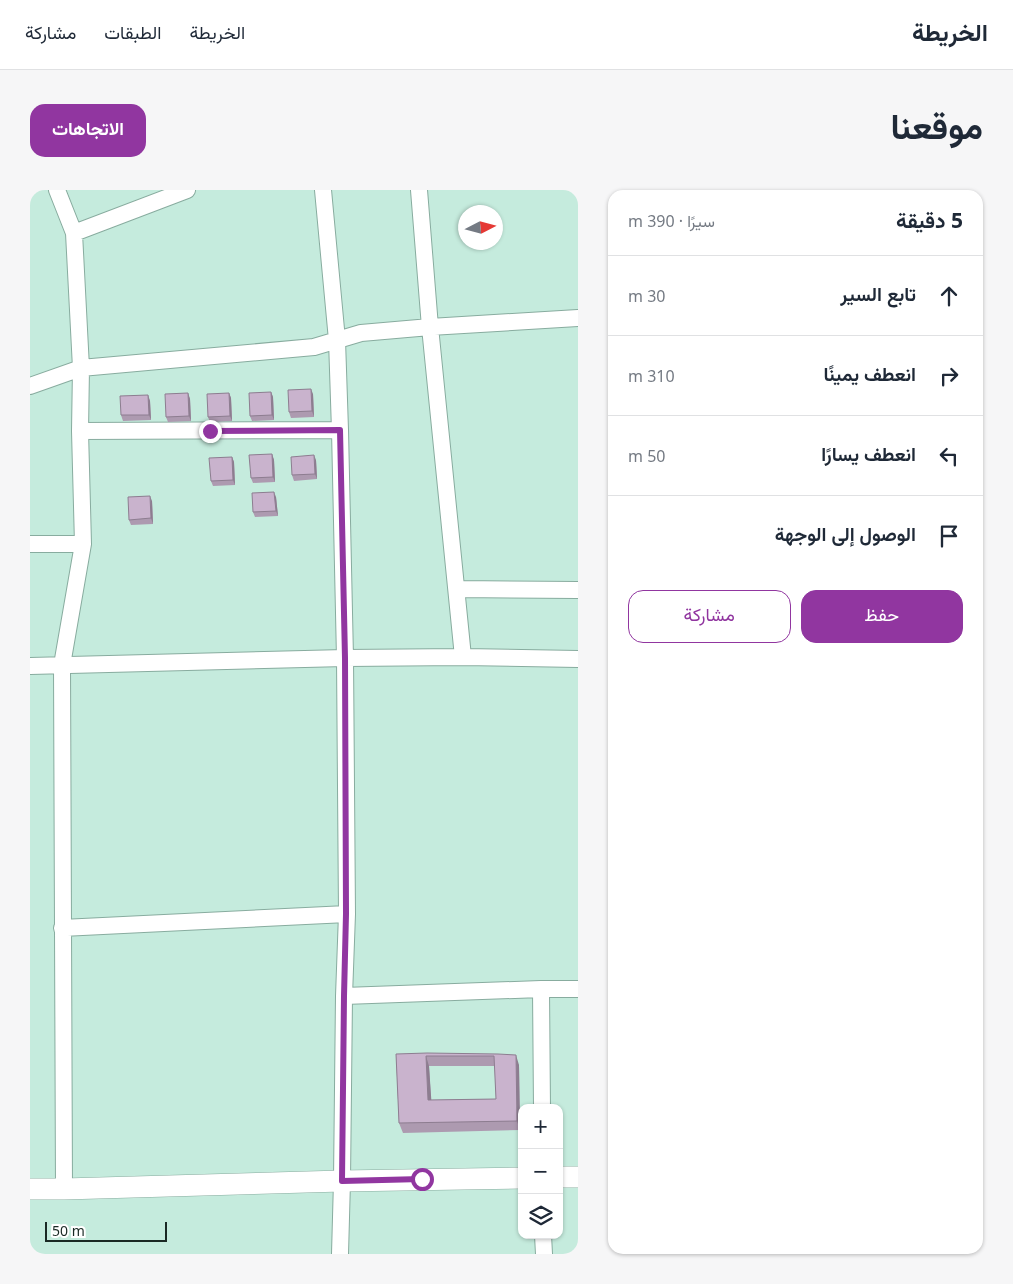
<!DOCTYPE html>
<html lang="ar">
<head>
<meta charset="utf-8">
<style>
	:root { --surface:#fff; --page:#f6f6f7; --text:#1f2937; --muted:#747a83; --line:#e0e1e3; --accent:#9136a0 }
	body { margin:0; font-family:"Noto Sans",Vazirmatn,sans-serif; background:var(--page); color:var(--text); direction:rtl }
	.controls { position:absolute; right:15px; bottom:15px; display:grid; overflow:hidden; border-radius:10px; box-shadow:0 1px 4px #0004 }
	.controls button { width:45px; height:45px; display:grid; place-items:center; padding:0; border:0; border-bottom:1px solid var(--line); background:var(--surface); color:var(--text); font:25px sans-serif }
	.compass { position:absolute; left:428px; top:15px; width:45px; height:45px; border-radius:50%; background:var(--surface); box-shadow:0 1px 4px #0004; rotate:84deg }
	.scale { position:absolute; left:15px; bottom:12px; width:122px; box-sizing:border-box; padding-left:5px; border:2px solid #1a2924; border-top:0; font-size:14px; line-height:18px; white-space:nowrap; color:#1a2924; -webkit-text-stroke:4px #fff; paint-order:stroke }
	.stop { position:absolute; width:15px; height:15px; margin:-11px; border:4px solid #9136a0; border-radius:50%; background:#fff }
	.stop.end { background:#9136a0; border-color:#fff; box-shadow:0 1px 5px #0008 }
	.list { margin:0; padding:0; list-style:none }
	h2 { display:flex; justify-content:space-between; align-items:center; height:65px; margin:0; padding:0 20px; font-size:21px }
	h2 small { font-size:16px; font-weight:400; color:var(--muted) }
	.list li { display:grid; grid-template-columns:32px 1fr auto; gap:15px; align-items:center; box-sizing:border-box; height:80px; padding:0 20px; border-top:1px solid var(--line) }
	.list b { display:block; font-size:19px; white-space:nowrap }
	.list em { font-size:16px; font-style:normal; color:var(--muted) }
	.actions { display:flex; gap:10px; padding:15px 20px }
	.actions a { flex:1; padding:11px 0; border:1px solid var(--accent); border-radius:15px; text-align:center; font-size:18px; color:var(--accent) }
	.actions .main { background:var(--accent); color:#fff }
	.icon { flex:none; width:28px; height:28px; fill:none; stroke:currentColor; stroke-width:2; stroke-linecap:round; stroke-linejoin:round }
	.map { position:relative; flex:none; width:548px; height:1064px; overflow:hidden; direction:ltr; border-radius:15px }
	header { display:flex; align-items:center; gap:30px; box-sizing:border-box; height:70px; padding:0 25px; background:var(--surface); border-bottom:1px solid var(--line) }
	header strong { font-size:24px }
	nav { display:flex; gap:28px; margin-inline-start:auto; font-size:18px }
	.intro { display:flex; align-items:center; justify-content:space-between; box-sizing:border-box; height:120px; padding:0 30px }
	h1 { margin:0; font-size:35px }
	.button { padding:12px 22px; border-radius:15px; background:var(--accent); color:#fff; font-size:18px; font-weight:700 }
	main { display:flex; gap:30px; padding:0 30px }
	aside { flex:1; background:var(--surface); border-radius:15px; box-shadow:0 1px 4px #0004 }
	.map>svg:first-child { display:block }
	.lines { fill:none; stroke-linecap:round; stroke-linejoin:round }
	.minor-casing { stroke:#88ac9f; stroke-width:18 }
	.tertiary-casing { stroke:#88ac9f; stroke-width:22 }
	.minor { stroke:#fff; stroke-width:16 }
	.tertiary { stroke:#fff; stroke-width:21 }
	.wall { fill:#ad9ab0; fill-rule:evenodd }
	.shaded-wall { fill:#8d7d90 }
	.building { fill:#c9b3cd; stroke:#8d7d90; fill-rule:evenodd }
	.route { stroke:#9136a0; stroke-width:6 }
</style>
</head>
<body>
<header>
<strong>الخريطة</strong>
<nav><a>الخريطة</a><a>الطبقات</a><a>مشاركة</a></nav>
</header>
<div class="intro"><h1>موقعنا</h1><a class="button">الاتجاهات</a></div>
<main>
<aside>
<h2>5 دقيقة<small>سيرًا · 390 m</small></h2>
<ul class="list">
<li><svg class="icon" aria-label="ahead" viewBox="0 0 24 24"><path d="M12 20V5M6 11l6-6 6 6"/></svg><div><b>تابع السير</b></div><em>30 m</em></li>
<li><svg class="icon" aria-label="right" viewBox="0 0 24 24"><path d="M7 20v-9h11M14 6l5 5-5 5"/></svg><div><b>انعطف يمينًا</b></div><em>310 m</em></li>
<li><svg class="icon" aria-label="left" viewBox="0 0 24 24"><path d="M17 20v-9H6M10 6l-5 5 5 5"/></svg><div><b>انعطف يسارًا</b></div><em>50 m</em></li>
<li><svg class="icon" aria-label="arrive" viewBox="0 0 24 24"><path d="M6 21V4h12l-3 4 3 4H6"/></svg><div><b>الوصول إلى الوجهة</b></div></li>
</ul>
<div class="actions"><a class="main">حفظ</a><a>مشاركة</a></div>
</aside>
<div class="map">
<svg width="548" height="1064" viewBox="0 0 548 1064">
	<rect width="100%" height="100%" fill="#c5ebdd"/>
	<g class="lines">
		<g class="minor-casing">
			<path id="minor" d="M27 0 44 43 51 178 50 241 53 354 32 475 34 999
				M389 0 400 137 433 467
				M44 43 157 0
				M0 196 51 178 284 157 331 143 400 137 548 128
				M50 241 310 240
				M0 354H53
				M427 399 548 400
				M0 476 315 468 310 240 307 150 293 0
				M32 738 317 724
				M511 799 512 918
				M314 806 511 799H548
				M513 1045 514 1064
				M310 1064 312 991 314 806 317 724 315 468 433 467 548 469"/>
		</g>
		<g class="tertiary-casing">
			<path id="tertiary" d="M529 987H548
				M0 999H34L312 991 492 988"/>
		</g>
		<use href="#minor" class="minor"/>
		<use href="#tertiary" class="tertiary"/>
	</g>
	<path class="wall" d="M241 202 243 207 244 230 222 231 220 226Z
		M158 203 160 209 161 231 138 232 136 227Z
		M199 203 201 208 202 231 180 232 178 227Z
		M283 204 284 227 261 228 259 222Z
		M118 205 120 211 121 230 93 231 91 225Z
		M242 264 244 270 245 292 223 293 221 288Z
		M202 267 204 272 205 295 183 296 181 291Z
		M286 270 287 289 264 291 262 285Z
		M246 307 248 326 225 327 223 322Z
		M122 311 123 334 101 335 99 330Z
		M366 864H468L489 875 490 940 373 943 369 933ZM399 876H465L466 909 401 910Z"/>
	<path class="shaded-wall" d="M281 199 283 204 284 227 282 221Z
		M241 202 243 207 244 230 242 225Z
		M158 203 160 209 161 231 159 226Z
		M199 203 201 208 202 231 200 226Z
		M118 205 120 211 121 230 119 225Z
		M242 264 244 270 245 292 243 287Z
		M284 265 286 270 287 289 285 284Z
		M202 267 204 272 205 295 203 290Z
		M244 302 246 307 248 326 246 321Z
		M120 306 122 311 123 334 121 328Z
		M486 865 489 875 490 940 487 931Z
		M396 866 399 876 402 920 398 910Z"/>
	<path class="building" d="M281 199 282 221 259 222 258 200Z
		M241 202 242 225 220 226 219 203Z
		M158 203 159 226 136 227 135 204Z
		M199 203 200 226 178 227 177 204Z
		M118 205 119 225H91L90 206Z
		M242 264 243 287 221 288 219 265Z
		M284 265 285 284 262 285 261 267Z
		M202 267 203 290 181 291 179 268Z
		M244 302 246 321 223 322 222 303Z
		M120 306 121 328 99 330 98 307Z
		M397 863 468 864 486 865 487 931 369 933 366 864ZM396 866H464L466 909 398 910Z"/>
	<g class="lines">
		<path class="route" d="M180 241 310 240 315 468 316 724 314 806 312 991 392 989"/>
	</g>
</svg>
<div class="controls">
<button>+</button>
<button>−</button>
<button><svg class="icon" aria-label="layers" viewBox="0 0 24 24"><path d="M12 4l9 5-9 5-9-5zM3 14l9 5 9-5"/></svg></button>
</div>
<svg class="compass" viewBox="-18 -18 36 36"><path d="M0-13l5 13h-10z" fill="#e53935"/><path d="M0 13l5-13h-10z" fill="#747a83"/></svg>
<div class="scale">50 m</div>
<div class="stop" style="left:392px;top:989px"></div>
<div class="stop end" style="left:180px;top:241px"></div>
</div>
</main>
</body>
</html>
